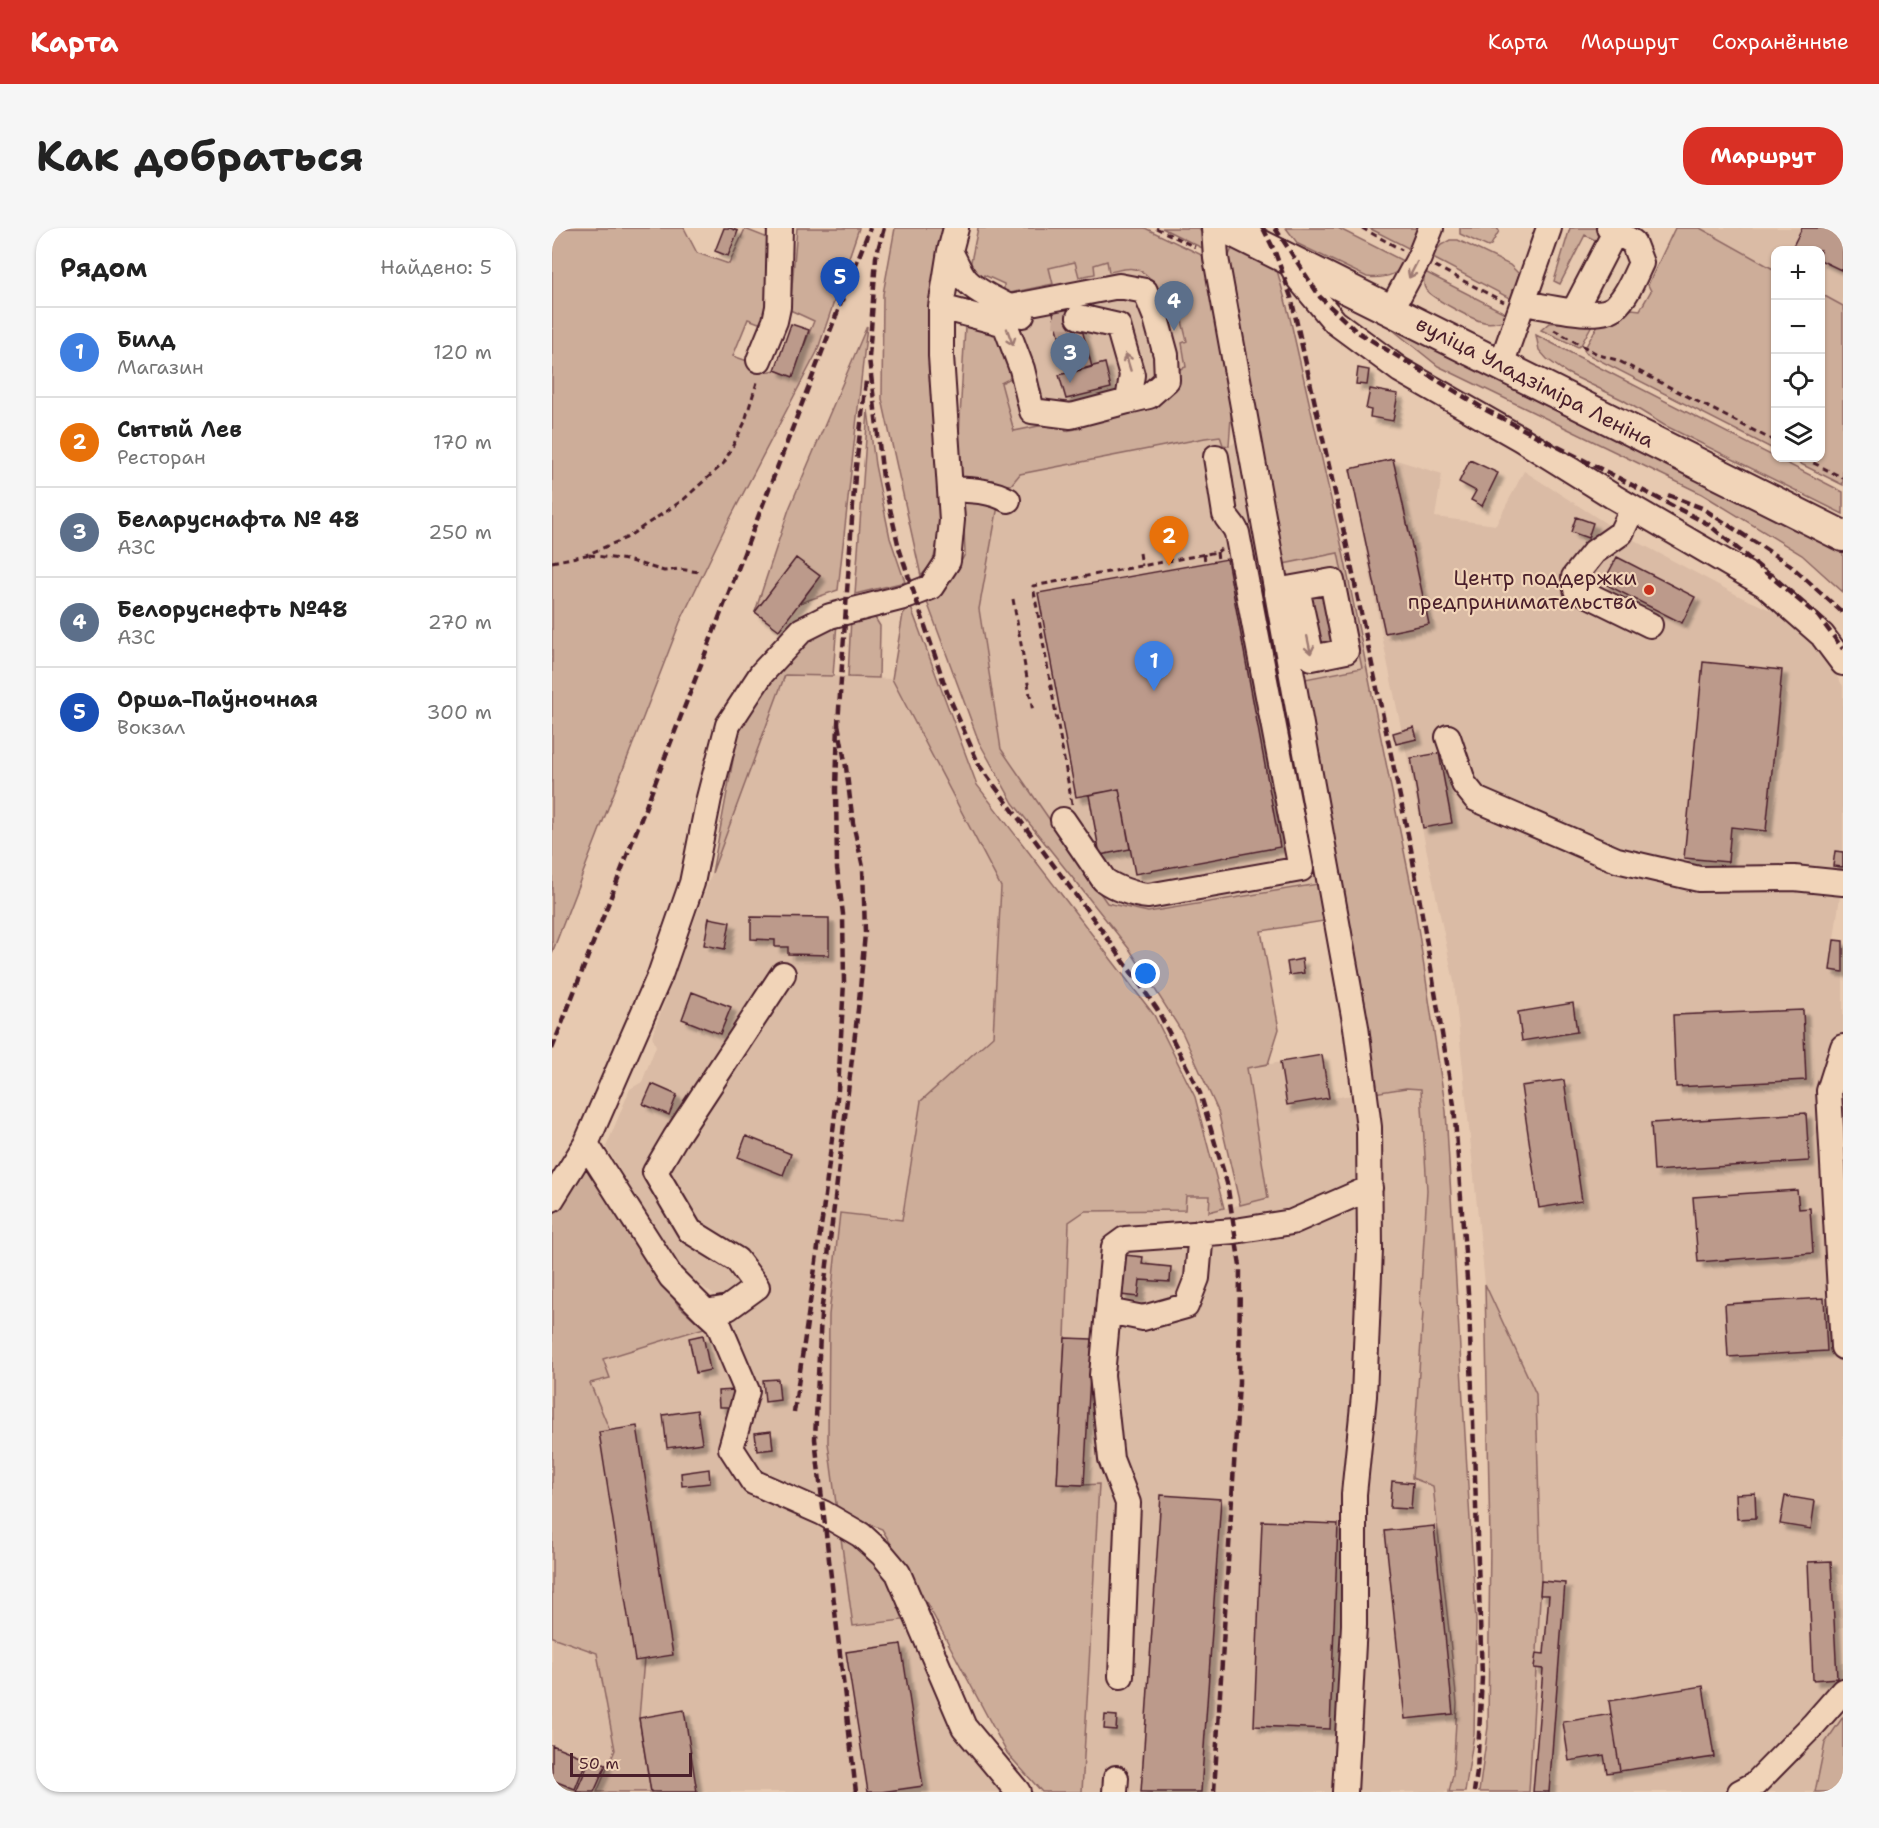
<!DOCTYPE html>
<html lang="ru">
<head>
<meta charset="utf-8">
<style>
	:root { --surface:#fff; --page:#f6f6f6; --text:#222; --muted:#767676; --line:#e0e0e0; --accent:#d93025 }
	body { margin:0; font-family:"Shantell Sans",sans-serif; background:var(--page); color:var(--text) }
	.controls { position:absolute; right:18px; top:18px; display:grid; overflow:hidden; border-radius:12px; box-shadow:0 2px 4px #0004 }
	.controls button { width:54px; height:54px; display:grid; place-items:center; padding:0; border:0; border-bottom:2px solid var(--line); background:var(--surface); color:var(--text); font:30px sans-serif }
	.scale { position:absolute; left:18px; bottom:15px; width:122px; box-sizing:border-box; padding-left:6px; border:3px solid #4a1f2b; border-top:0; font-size:16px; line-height:21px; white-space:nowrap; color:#4a1f2b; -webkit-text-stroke:4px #f1d4b8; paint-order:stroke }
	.you { position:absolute; left:594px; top:746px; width:21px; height:21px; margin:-15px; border:4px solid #fff; border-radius:50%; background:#1a73e8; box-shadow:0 0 0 9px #1a73e833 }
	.badge { display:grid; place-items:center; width:39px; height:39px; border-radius:50%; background:var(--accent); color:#fff; font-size:20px; font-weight:700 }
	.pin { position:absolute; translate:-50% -50px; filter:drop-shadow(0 2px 3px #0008) }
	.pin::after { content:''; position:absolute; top:32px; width:21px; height:18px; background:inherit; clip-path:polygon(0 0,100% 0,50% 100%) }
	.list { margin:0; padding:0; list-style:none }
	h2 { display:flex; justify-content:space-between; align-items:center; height:78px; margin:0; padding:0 24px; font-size:26px }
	h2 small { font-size:20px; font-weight:400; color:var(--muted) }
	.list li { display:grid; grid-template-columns:39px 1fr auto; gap:18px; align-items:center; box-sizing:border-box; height:90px; padding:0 24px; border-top:2px solid var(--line) }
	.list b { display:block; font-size:22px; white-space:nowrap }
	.list p { margin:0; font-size:20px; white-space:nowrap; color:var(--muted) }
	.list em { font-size:20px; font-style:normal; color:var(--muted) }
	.icon { flex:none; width:33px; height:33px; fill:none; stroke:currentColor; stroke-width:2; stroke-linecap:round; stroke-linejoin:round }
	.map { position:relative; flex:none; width:1291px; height:1564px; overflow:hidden; border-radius:24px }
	header { display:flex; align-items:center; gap:36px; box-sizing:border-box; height:84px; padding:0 30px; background:var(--accent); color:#fff }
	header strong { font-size:28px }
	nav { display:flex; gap:33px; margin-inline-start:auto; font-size:21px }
	.intro { display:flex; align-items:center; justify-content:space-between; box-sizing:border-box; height:144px; padding:0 36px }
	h1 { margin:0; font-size:42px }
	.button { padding:15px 27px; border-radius:24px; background:var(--accent); color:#fff; font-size:21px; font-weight:700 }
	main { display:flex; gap:36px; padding:0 36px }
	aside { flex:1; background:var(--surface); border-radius:24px; box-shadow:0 2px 4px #0004 }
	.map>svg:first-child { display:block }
	.built { fill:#dabba5 }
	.green { fill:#cdad99; stroke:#8c6662; stroke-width:1.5 }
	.building { fill:#bc9a8b; stroke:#4a1f2b; stroke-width:1.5; filter:url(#shadow) }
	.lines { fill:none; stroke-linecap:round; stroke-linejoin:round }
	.minor-tunnel { stroke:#c8a795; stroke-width:24; stroke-dasharray:24 12; stroke-linecap:butt }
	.minor-casing { stroke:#4a1f2b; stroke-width:28 }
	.major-casing { stroke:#4a1f2b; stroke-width:34 }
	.path { stroke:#4a1f2b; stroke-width:3; stroke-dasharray:6 4.5; stroke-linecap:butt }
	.minor { stroke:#f1d4b8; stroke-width:24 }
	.major { stroke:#f1d4b8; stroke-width:30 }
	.rail { stroke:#4a1f2b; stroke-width:4.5; stroke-dasharray:9 4.5; stroke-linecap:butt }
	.oneway { stroke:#9e7a72 }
	.poi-dot { fill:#c8321e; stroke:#f1d4b8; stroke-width:2 }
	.labels { text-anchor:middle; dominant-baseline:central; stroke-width:4.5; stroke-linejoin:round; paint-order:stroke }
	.street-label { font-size:21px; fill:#4a1f2b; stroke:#f1d4b8 }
	.poi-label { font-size:21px; fill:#4a1f2b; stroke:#f1d4b8; text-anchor:end }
</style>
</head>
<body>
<header>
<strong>Карта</strong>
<nav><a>Карта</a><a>Маршрут</a><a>Сохранённые</a></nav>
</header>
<div class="intro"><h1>Как добраться</h1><a class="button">Маршрут</a></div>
<main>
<aside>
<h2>Рядом<small>Найдено: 5</small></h2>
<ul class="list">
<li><span class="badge" style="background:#3f7fe0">1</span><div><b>Билд</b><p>Магазин</p></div><em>120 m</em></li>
<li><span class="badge" style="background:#e8710a">2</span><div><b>Сытый Лев</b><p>Ресторан</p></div><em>170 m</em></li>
<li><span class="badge" style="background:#5c6f8a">3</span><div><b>Беларуснафта № 48</b><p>АЗС</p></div><em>250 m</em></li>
<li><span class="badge" style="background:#5c6f8a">4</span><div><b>Белоруснефть №48</b><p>АЗС</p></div><em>270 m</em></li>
<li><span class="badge" style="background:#1a4fb4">5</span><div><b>Орша-Паўночная</b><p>Вокзал</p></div><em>300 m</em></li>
</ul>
</aside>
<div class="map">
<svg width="1291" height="1564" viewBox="0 0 1291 1564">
	<defs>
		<filter id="shadow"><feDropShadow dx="5.5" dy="5.5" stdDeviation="1.5" flood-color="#0004"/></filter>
	</defs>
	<rect width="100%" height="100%" fill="#e7c9b0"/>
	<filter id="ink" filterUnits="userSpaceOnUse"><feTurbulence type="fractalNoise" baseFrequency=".0167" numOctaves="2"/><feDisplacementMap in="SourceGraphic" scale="12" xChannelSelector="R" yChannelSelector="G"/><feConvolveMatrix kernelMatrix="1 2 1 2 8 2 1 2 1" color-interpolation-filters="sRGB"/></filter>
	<g filter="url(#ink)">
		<path class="built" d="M1148 0H1291V78L1269 66 1268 22H1224L1223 42Z
			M555 33 557 44 582 41 594 46 605 58 613 88 628 84 635 114 630 116 635 140 528 189 530 200 514 204 511 193 462 204 449 155 459 150 449 98 465 65 500 56 497 40 523 34 527 49 542 37Z
			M668 207 677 218 684 214 766 656 596 684 555 675 449 521 427 381 446 278 468 246Z
			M841 231 890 246 883 289 944 297 972 243 1069 305 1189 369 1233 388 1259 408 1291 458V647L1282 711 1291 713V1489L1273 1515 1263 1564H977L989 1353 984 1166 933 1056 902 754 831 413 798 241Z
			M786 325 810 441 753 451 731 336Z
			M233 446 340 451 449 658 441 808 369 873 350 992 288 985 277 1088 276 1215 301 1398 359 1391 455 1564H99L87 1490 92 1432 38 1155 58 1150 50 1132 179 1091 175 1066 167 1071 126 1040 54 919 78 861 90 854 104 818 100 808Z
			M770 827 778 870 855 860 869 861 875 962 868 1075 871 1083 860 1250 881 1258 905 1475 901 1547 897 1564H530L547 1256H505L513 1110 517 994 533 983 633 982V968H658V984L715 970 695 840Z
			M0 1409 45 1425 63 1522 45 1564H0Z"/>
		<path class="green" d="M0 0H132L145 25 177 36 193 1 221 12 215 98 196 91 181 128 201 135 215 144 223 142 240 148 262 93 238 82 245 0H307L265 124 171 304 128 394 0 725Z
			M343 0H392L382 52 390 293 381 334 369 348 330 171 331 66Z
			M426 0H593L656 30 680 175 677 218 671 217 668 208 653 210 468 246 459 257 414 254 405 245 413 99 416 94 436 91 462 138 459 150 449 155 462 203 511 193 514 203 530 200 528 189 622 143 634 139 630 115 635 113 628 85 613 88C608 71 604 45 582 41 575 39 565 43 557 44L555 33 542 37 543 46 527 49 523 34 497 40 501 56 458 65 452 63V56L432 47 430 52 417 43Z
			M610 0H646C652 6 653 14 654 22Z
			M734 0H786L855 35C844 48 831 51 815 49L746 16Z
			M817 0H868L860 22Z
			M908 0H945L947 3 939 17 936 19 908 6Z
			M1018 0H1044L1047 14 1033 7 1008 56 1002 53Z
			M1123 0H1148L1223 42V222L1035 126 1032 122 1047 95 1065 92 1080 81 1088 82 1099 63 1096 57Z
			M898 12H906L958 37 967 46 961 72 879 29 889 17Z
			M683 14 722 31 738 90 791 324 861 667 894 883 924 1394 922 1506 913 1564H897L901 1547 905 1475 881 1258 860 1250 871 1083 868 1075 875 962 869 861 854 860 822 865 814 781 753 451 810 440 786 325 731 336 673 36Z
			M873 44 955 86 950 93C944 94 938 96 932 94 921 92 880 70 874 62 870 55 872 51 873 44Z
			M1269 66 1291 78V257L1237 230H1268Z
			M811 78 1291 318V364L1250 327 1150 266 886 138Z
			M1042 93 1029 117 1026 119 989 102 997 95Z
			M315 98 286 362 248 375 268 348 244 330 203 384 237 281Z
			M984 107 1291 264V286L1112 197 1071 172 1015 145 995 131 987 122Z
			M316 182 323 237 338 310 353 354 303 366Z
			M434 272 446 278 427 381 449 521 555 675 596 684 766 656 772 693 709 703 727 801 716 836 695 840 716 970 688 977 666 883 630 804 578 722 461 575 427 514 374 371 399 352 413 326 411 273Z
			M358 377 425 557 602 787 643 869 672 980 657 984 658 968H634L633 982 533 983 517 994 513 1110 505 1255 532 1257 547 1256 530 1564H490L455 1525 377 1379 330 1301 285 1283 276 1215 277 1087 288 985 350 992 369 873 441 808 449 659 340 451 351 386Z
			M322 388 328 398 327 450 296 449 299 390Z
			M285 394 281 448 233 447 160 645 186 505 225 435 269 399Z
			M35 934 73 992 126 1077 152 1100 51 1131 58 1150 38 1155 58 1203 92 1431 87 1490 99 1564H45L63 1522 45 1425 0 1409V989L9 971Z
			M933 1056 984 1166 989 1353 977 1564H927L936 1499 938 1312Z
			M288 1303 317 1323 340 1355 359 1391 301 1398Z
			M1291 1489V1564H1263L1273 1515Z"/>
		<path class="building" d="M172 0H178L186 3 176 28 163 23Z
			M1250 0H1291V43L1268 32V22H1250L1241 18Z
			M522 71 540 139 517 145 499 77Z
			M239 96 257 102 241 149 223 142Z
			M553 135 559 160 514 171 507 147Z
			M806 140 817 142 815 157 804 156Z
			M818 161 846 166 841 193 818 189 819 182 814 181Z
			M841 231 877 396 833 405 798 241Z
			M918 232 946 245 930 278 919 272 924 263 907 254Z
			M1024 289 1041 295 1036 310 1019 304Z
			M1065 329 1143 369 1130 395 1051 355Z
			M244 330 268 348 227 402 203 384Z
			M675 331 728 619 583 646 567 561 524 569 486 365Z
			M775 359 786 414 769 418 758 363Z
			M1151 434 1230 442 1214 603 1179 599 1176 634 1132 630Z
			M862 499 865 511 844 516 841 505Z
			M887 525 900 595 871 600 859 530Z
			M567 561 578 621 548 627 537 567Z
			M1283 623 1291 624V639L1281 638Z
			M199 689 277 690V727L236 726V719H223V712L199 711Z
			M157 690 178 694 173 721 152 717Z
			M1282 712 1291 713V744L1278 742Z
			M750 731 752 745 737 747 735 734Z
			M140 764 179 779 168 806 130 791Z
			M1021 775 1025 804 970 813 966 784Z
			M1251 782 1254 852 1124 859 1121 787Z
			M770 827 777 870 735 877 728 834Z
			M1012 852 1030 973 987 980 969 858Z
			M100 856 125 867 117 887 91 876Z
			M1254 885 1257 933 1102 943 1099 895Z
			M194 908 239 926 231 947 186 929Z
			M1245 962 1247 981 1258 980 1261 1025 1146 1034 1141 969Z
			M572 1027 591 1029 590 1036 619 1039 618 1054 588 1052 586 1069 569 1067Z
			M1272 1070 1275 1123 1176 1129 1173 1076Z
			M151 1107 158 1142 144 1145 137 1110Z
			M513 1110 540 1111 532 1257 505 1256Z
			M226 1151 228 1172 213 1174 211 1152Z
			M183 1162 184 1179H167L166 1163Z
			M145 1182 150 1215 115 1220 111 1187Z
			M85 1198 121 1427 83 1433 47 1204Z
			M219 1203 221 1221 205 1223 203 1205Z
			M157 1241 158 1255 130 1258 129 1245Z
			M840 1253 861 1255 859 1281 838 1280Z
			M1203 1265 1204 1290 1185 1291 1184 1266Z
			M609 1267 669 1271 649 1564H589Z
			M1233 1268 1263 1273 1259 1301 1228 1296Z
			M710 1293 786 1296 778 1501 702 1498Z
			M882 1298 901 1486 853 1491 833 1303Z
			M1279 1333 1285 1450 1261 1452 1256 1334Z
			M989 1353 1013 1355 997 1564H981L991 1441 982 1440 984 1425 992 1426 997 1367H988Z
			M349 1416 371 1558 329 1564H316L294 1424Z
			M1151 1458 1162 1529 1068 1543 1057 1473Z
			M132 1482 145 1564H99L87 1490Z
			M1059 1486 1068 1543 1055 1545 1052 1527 1017 1533 1011 1494Z
			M553 1487 565 1488 564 1502 552 1501Z
			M0 1517 35 1531 23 1561 0 1552Z
			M39 1530 54 1537 42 1564H24Z"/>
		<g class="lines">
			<path class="minor-tunnel" d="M502 87 527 89"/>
			<g class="minor-casing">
				<path id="minor" d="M662 0 664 30 804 799 817 899 818 1022 812 1168 802 1266V1397L793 1564
					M398 23C403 32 407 44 414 52 429 68 452 74 470 87
					M736 31 747 51 783 94 848 142 969 211 1062 269 1213 357 1270 407 1291 435
					M972 75C992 78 1047 93 1063 79 1075 68 1082 50 1089 35L1081 14 1057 0
					M389 79 453 96 470 141 480 183 519 188 576 173 580 147 566 98 527 89
					M458 79 567 58 593 63 604 90 614 127 615 152 597 168 576 173
					M839 82 867 30 879 0
					M1022 83 1063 4
					M207 132 223 93 226 79 228 0
					M949 137 997 0
					M398 261C418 262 438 262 456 272
					M1081 280 1069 305 1042 324 1022 349 1024 361 1098 397
					M724 363 780 353 794 423 760 430 745 360
					M896 509 912 556 924 571 1065 632 1147 651 1242 650 1291 655
					M511 592 552 652C563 660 582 667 596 668L749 641 685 305C682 296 676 293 673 286L664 229
					M1291 819 1277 863 1291 1119
					M34 916 119 1049 154 1084 176 1080 205 1059 185 1032 138 1003 103 944 123 910 231 746
					M0 971 34 916 108 747 140 655 157 570 176 497 210 445 250 402 278 388 356 368 379 359 396 333 400 292 389 128V79L398 23 404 0
					M649 1004 645 1050 634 1078 591 1090 556 1083 562 1019 573 1011 683 1003 740 994 818 960
					M556 1083 550 1147 559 1231 576 1275 569 1448
					M154 1084 166 1095 195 1163 179 1220 201 1254 271 1285 309 1307 330 1326 346 1345 412 1499 466 1564
					M563 1564 564 1550
					M1188 1564 1203 1556 1262 1496 1291 1463"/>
			</g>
			<g class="major-casing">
				<path id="major" d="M674 0 1291 308"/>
			</g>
			<path class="path" d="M604 0 643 19
				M810 0 850 22
				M883 38 952 74
				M1002 102 1047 127 1065 132 1224 214
				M1252 230 1291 250
				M665 324 666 332
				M588 325 590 338
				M652 326 653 334
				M37 327 75 332 112 343 127 341 147 344
				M0 334 34 327 74 310 131 272 172 235 192 196 206 151
				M461 371 481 484
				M520 576 481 358 665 324 669 321"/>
			<use href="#minor" class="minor"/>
			<use href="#major" class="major"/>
			<path class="rail" d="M332 0 324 29 317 130 331 250 347 320 395 464 427 537 549 701 605 781 648 865 675 955 688 1038 687 1155 662 1564
				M711 0 723 24 739 69 793 309 859 621 902 877 917 1078 930 1449 925 1544 922 1564
				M723 0 768 69 804 103 934 182 1156 296 1266 388 1291 421
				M1116 267 1150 280 1238 337 1291 385
				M286 496 294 539 301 595 311 639 313 705 307 773 269 1086 263 1211 304 1564
				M0 821 318 0
				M242 1184 270 992 286 862 292 754 291 686 285 640 284 561 286 496 303 247 314 153"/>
		</g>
		<defs><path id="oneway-shaft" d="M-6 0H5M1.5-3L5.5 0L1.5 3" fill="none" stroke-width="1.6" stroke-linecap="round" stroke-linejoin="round" transform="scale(1.5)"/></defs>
		<g class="oneway">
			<use href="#oneway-shaft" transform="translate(861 42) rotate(117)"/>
			<use href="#oneway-shaft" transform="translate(458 109) rotate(70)"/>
			<use href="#oneway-shaft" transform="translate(576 134) rotate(-107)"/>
			<use href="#oneway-shaft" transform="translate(757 417) rotate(78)"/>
		</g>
	</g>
	<circle class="poi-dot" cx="1097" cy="362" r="6"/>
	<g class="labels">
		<g class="street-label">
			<text transform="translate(983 154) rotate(27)">вуліца Уладзіміра Леніна</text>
		</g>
		<g class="poi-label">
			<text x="1085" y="350">Центр поддержки<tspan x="1085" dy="24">предпринимательства</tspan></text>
		</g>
	</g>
</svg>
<div class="controls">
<button>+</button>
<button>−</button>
<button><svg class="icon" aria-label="locate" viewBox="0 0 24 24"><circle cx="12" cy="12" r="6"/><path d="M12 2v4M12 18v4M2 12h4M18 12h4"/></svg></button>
<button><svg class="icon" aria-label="layers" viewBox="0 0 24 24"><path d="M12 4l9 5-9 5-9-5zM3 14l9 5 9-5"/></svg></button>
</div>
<div class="scale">50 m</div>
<div class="you"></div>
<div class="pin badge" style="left:602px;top:463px;background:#3f7fe0">1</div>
<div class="pin badge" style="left:617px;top:338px;background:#e8710a">2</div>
<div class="pin badge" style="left:518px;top:155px;background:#5c6f8a">3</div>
<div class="pin badge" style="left:622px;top:103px;background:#5c6f8a">4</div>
<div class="pin badge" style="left:288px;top:79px;background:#1a4fb4">5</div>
</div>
</main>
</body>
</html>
